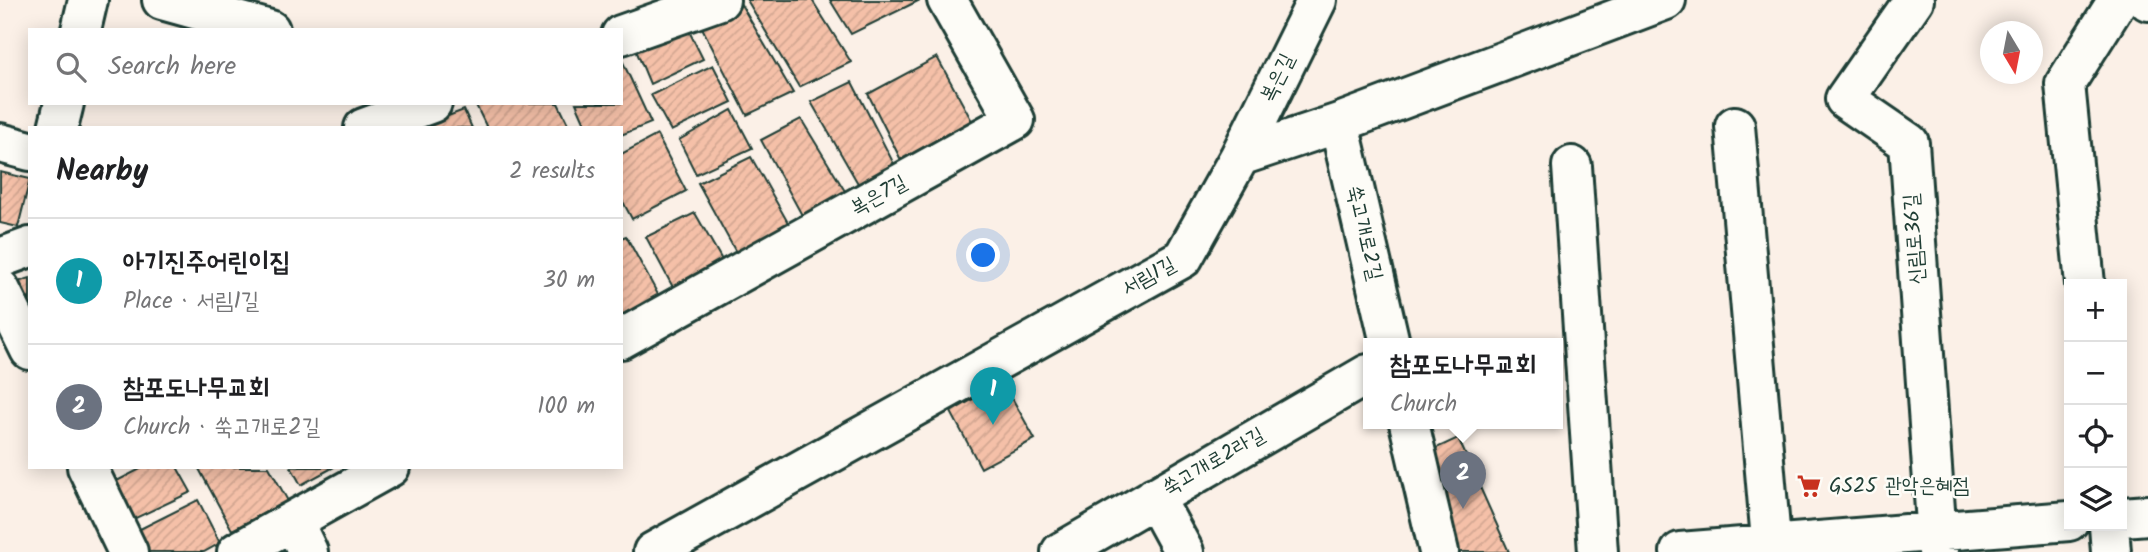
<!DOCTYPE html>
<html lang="en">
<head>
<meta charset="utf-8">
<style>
	:root { --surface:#fff; --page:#f2f2f2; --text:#202124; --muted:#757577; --line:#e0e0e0; --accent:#c8321e }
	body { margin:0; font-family:Kalam,"Poor Story",sans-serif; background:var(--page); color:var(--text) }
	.controls { position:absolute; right:21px; bottom:21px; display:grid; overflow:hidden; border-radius:0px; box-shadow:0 4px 18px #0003 }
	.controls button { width:63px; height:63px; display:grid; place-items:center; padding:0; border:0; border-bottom:2px solid var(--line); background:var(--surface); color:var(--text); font:35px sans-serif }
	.compass { position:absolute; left:1980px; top:21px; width:63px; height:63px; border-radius:50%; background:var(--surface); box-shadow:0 4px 18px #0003; rotate:170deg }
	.you { position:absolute; left:984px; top:256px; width:24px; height:24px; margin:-18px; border:5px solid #fff; border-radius:50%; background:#1a73e8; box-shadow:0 0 0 10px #1a73e833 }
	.badge { display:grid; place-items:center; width:46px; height:46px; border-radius:50%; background:var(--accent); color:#fff; font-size:23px; font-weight:700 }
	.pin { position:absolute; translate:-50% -58px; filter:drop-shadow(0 2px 4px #0008) }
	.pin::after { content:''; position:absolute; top:37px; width:24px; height:21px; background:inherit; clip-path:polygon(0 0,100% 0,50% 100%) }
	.popup { position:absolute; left:1363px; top:338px; width:200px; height:91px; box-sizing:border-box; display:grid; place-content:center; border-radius:0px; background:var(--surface); filter:drop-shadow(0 2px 5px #0005); font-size:23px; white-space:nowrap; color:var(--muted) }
	.popup b { font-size:26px; color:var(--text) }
	.popup::after { content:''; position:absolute; left:50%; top:100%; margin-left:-14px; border:14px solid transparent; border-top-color:var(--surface) }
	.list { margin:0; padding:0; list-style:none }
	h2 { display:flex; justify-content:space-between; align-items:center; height:91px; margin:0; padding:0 28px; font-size:30px }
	h2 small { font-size:23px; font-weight:400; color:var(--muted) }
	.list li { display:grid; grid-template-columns:46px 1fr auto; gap:21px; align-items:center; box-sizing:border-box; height:126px; padding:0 28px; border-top:2px solid var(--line) }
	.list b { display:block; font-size:26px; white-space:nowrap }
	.list p { margin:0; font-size:23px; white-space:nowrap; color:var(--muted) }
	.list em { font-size:23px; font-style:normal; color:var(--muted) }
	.icon { flex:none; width:38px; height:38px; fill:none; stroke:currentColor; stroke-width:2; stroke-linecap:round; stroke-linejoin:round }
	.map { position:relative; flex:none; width:2148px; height:552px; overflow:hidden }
	.search { position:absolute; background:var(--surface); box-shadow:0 4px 18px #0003; left:28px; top:28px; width:595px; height:77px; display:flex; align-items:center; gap:18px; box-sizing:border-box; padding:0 24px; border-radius:0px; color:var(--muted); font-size:26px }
	.panel { position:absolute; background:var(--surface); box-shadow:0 4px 18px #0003; left:28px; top:126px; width:595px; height:343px; border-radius:0px }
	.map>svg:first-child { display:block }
	.building { fill:url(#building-hatch); stroke:#1f3d34; stroke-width:2 }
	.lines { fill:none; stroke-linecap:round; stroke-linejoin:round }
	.minor-casing { stroke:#1f3d34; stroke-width:44 }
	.minor { stroke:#fdfcf7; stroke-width:38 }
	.labels { text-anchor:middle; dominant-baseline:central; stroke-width:5; stroke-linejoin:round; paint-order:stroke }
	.street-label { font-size:21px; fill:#1f3d34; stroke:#fdfcf7 }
	.poi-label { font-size:21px; fill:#1f3d34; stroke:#fdfcf7; text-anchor:start }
</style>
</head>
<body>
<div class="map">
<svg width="2148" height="552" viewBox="0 0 2148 552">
	<defs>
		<pattern id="building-hatch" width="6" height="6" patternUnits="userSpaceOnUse" patternTransform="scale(1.75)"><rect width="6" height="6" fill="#f5c0a8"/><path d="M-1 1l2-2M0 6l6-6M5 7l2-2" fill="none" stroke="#d2a691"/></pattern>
	</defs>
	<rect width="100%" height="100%" fill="#fbf0e7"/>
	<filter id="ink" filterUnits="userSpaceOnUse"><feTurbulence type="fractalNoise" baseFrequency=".0143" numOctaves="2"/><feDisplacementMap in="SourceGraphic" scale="14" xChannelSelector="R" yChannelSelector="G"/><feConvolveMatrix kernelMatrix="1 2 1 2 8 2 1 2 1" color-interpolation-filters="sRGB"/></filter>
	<g filter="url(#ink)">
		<path class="building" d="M747 0H812L851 62 799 87Z
			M830 0H920L851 34Z
			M739 1 793 93 747 115 697 18Z
			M684 21 703 59 650 84 633 43Z
			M937 57 972 121 901 160 868 94Z
			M621 58 651 123 621 135V128H587L576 103H621Z
			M713 65 732 102 671 131 651 95Z
			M852 82 896 168 860 187 811 102Z
			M475 103H558L570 128H487Z
			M464 110 472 128H416Z
			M732 110 752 148 696 174 679 140Z
			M801 119 848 196 804 219 761 140Z
			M657 135 686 191 632 219 621 198V154Z
			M751 157 791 228 738 256 698 183Z
			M0 172 30 179 18 227 0 223Z
			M695 213 726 267 676 293 646 237Z
			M626 236 661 300 621 321V238Z
			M30 278V330L8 285Z
			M1003 382 1035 439 981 468 951 412Z
			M1458 438 1509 552H1446L1430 451Z
			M144 467H177L191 492 123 524 105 487Z
			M198 467H269L288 501 232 530Z
			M291 467H334L301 485Z
			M198 500 220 543 204 552H139L130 534Z"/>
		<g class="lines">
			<g class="minor-casing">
				<path id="minor" d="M162 0 270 30
					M1914 0 1845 99 1909 143 1938 552
					M2148 0V1
					M81 30 88 0
					M621 35 720 0
					M1339 123 1390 343
					M1735 126 1772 552
					M58 128 64 103
					M364 128 432 103
					M0 143 30 151
					M1240 156 1317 0
					M1572 166 1598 552
					M0 258 30 247
					M2085 284 2065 84 2118 0
					M0 289 30 350
					M621 339 1015 120 947 0
					M1409 423 1439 552
					M87 467 128 552
					M1154 497 1184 552
					M2122 517 2148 515
					M293 521 308 552
					M2109 526 2111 552
					M237 552 390 467
					M653 552 1183 258 1240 156 1339 123 1666 0
					M1061 552 1368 374
					M1680 552 2069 521"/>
			</g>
			<use href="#minor" class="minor"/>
		</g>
	</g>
	<defs>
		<g id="supermarket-bare" transform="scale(1.89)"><path d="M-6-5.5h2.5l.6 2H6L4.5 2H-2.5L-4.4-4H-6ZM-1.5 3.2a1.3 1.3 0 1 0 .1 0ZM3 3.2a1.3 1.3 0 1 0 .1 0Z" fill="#c8321e" stroke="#fdfcf7" stroke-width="2.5" paint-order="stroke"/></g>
	</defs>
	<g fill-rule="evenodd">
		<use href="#supermarket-bare" x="1809" y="486"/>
	</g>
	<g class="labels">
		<g class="street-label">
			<text transform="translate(1278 78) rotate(-64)">복은길</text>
			<text transform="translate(879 196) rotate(-29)">복은7길</text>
			<text transform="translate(1364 233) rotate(77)">쑥고개로2길</text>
			<text transform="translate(1915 239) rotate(-94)">신림로36길</text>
			<text transform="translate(1149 277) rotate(-29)">서림1길</text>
			<text transform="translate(1214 462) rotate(-30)">쑥고개로2라길</text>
		</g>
		<g class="poi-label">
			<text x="1829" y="486">GS25 관악은혜점</text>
		</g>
	</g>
</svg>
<div class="controls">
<button>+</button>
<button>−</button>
<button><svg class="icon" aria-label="locate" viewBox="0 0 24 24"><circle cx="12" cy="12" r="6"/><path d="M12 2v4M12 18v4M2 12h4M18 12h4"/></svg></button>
<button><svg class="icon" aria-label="layers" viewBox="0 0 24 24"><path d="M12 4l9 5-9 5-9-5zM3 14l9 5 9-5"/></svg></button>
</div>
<svg class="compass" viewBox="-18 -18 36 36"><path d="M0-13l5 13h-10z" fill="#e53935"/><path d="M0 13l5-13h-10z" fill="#757577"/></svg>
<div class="you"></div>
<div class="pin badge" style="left:993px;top:425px;background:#0f9aa8">1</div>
<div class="pin badge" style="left:1463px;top:509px;background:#6b7280">2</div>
<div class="popup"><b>참포도나무교회</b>Church</div>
<div class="search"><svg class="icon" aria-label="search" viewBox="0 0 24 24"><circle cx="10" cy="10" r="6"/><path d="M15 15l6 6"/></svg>Search here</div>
<section class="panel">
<h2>Nearby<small>2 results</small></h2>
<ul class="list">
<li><span class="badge" style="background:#0f9aa8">1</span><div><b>아기진주어린이집</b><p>Place · 서림1길</p></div><em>30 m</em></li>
<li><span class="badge" style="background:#6b7280">2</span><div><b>참포도나무교회</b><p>Church · 쑥고개로2길</p></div><em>100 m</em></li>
</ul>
</section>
</div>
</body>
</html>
